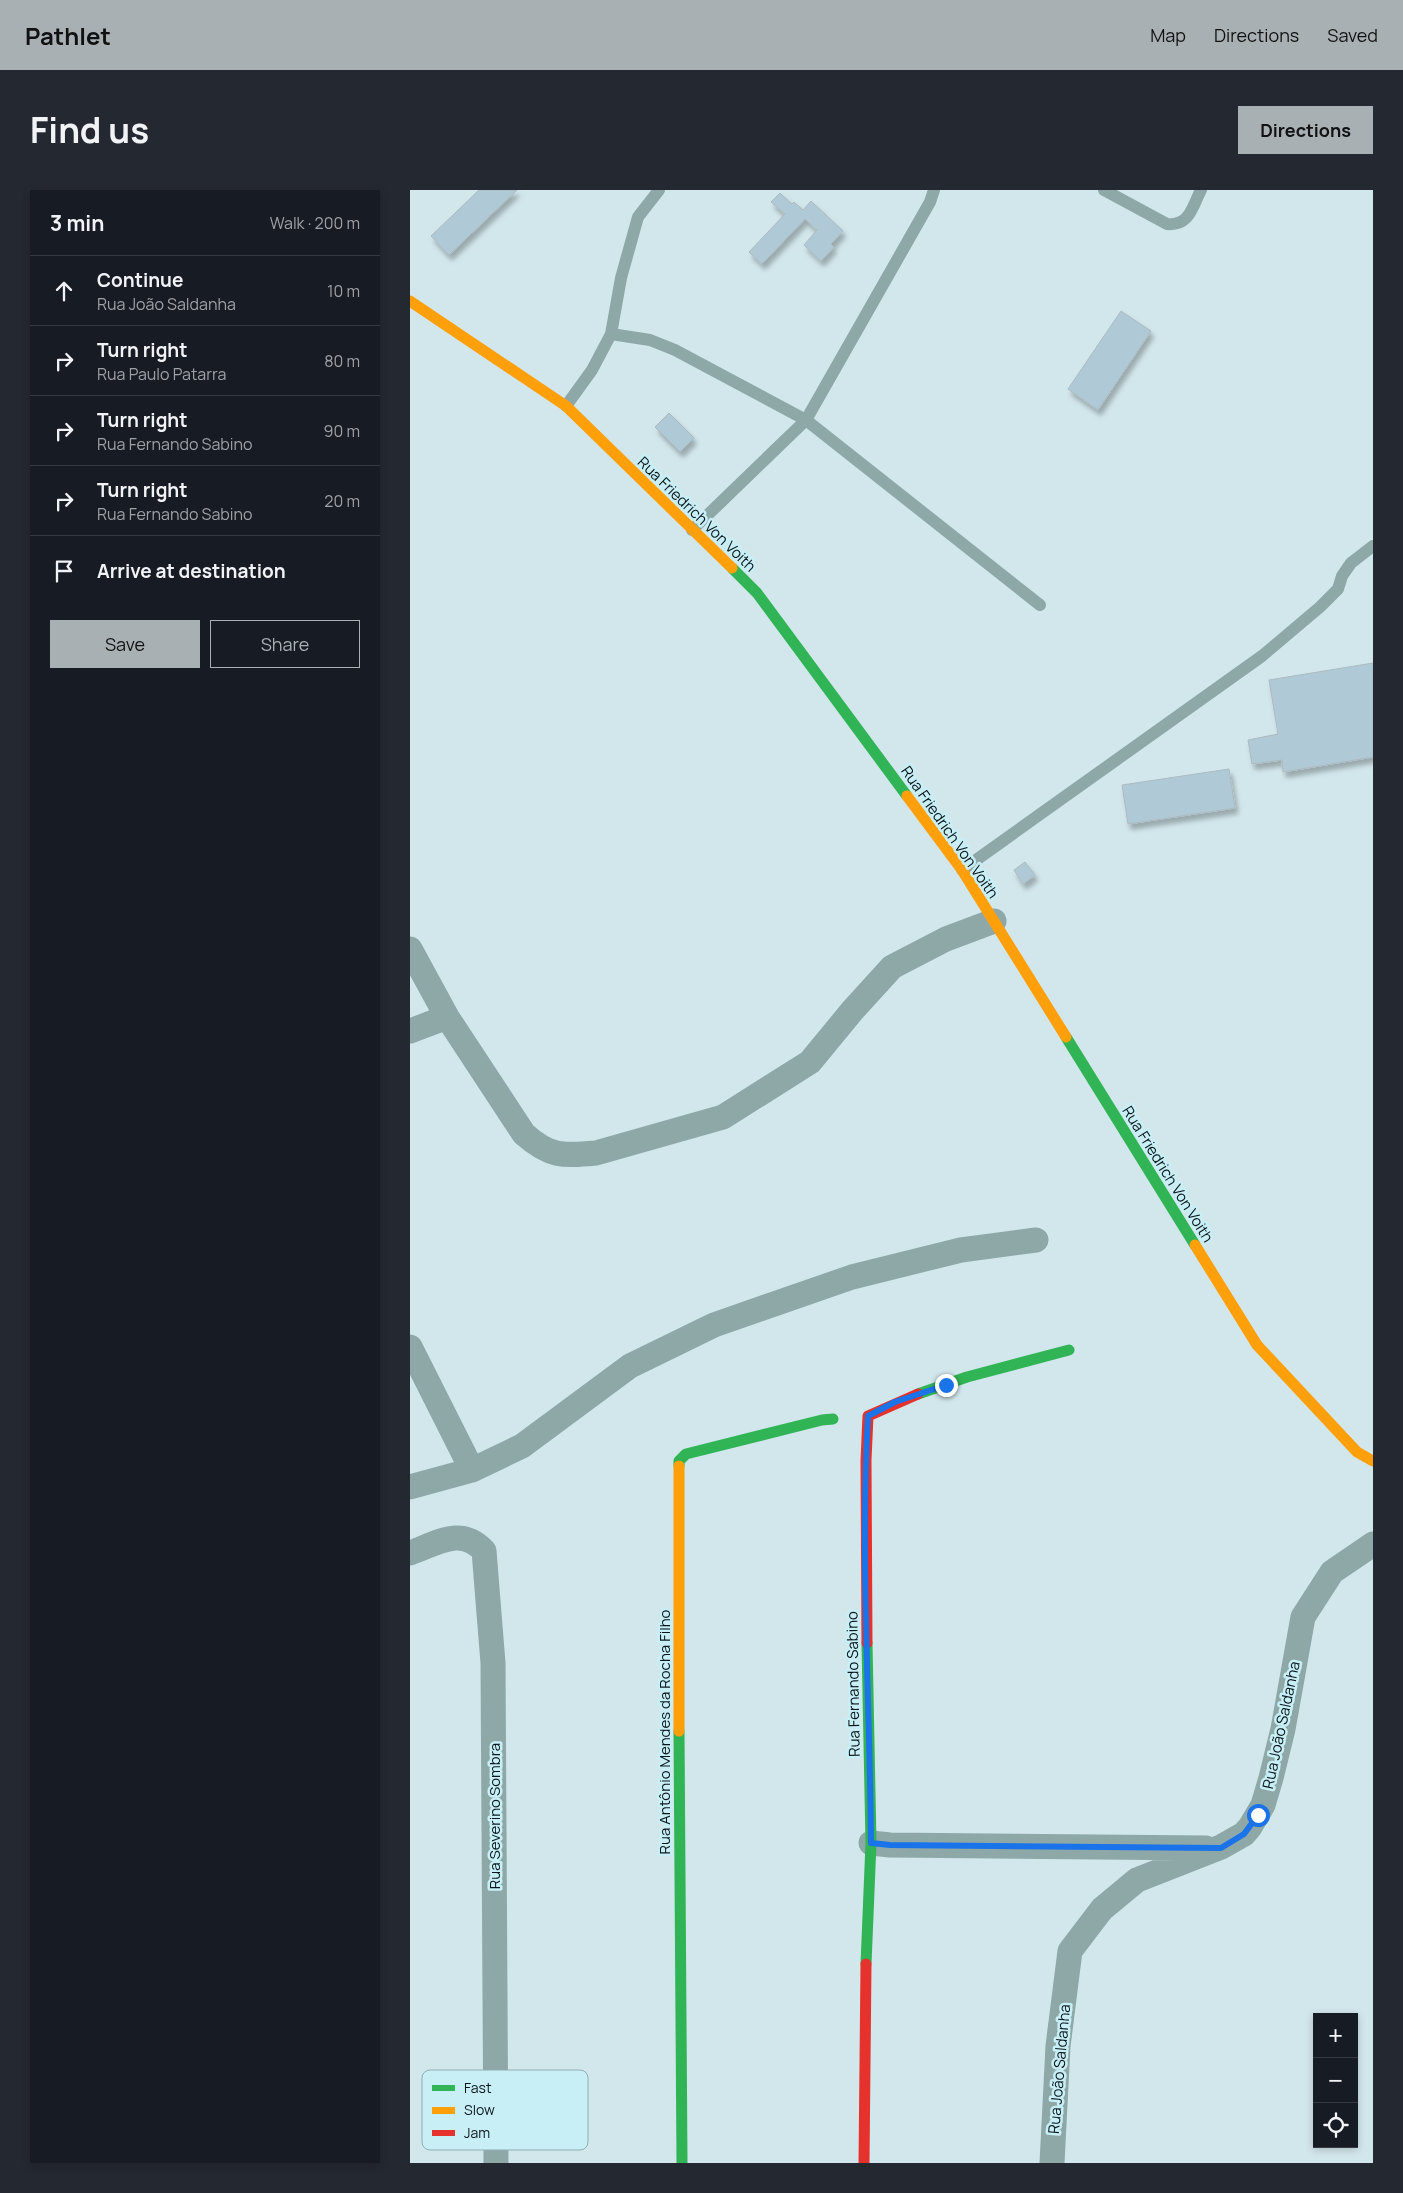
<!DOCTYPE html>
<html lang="en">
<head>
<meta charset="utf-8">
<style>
	:root { --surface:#171b24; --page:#242831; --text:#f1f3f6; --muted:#9ea1a6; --line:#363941; --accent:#a8b0b4 }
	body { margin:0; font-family:Manrope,sans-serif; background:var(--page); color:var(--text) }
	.controls { position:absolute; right:15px; bottom:15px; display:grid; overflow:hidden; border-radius:0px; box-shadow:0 2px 8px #0003 }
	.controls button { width:45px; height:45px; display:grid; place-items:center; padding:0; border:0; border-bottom:1px solid var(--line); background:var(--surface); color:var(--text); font:25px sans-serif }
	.stop { position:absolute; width:15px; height:15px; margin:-11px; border:4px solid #1a73e8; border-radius:50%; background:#fff }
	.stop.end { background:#1a73e8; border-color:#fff; box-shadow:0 1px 5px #0008 }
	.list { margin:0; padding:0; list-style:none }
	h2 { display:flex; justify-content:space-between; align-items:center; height:65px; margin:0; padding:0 20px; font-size:21px }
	h2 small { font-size:16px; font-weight:400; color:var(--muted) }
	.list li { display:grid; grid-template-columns:32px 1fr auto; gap:15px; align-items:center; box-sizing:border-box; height:70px; padding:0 20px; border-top:1px solid var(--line) }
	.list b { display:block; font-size:19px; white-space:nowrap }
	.list p { margin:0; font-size:16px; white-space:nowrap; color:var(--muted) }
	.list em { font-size:16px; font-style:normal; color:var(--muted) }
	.actions { display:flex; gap:10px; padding:15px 20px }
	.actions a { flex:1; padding:11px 0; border:1px solid var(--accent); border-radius:0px; text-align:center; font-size:18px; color:var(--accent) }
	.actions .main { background:var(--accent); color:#111 }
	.icon { flex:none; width:28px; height:28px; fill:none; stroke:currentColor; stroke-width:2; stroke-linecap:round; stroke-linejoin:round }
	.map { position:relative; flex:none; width:963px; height:1973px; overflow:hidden; border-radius:0px }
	header { display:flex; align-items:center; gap:30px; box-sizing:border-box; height:70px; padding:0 25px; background:var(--accent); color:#111 }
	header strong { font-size:24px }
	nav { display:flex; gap:28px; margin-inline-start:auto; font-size:18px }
	.intro { display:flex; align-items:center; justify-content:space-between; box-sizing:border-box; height:120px; padding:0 30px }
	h1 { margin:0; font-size:35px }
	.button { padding:12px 22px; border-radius:0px; background:var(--accent); color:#111; font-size:18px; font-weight:700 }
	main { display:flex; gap:30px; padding:0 30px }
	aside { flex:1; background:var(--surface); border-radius:0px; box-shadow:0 2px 8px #0003 }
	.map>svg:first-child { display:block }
	.building { fill:#afcad6; stroke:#acbabf; filter:url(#shadow) }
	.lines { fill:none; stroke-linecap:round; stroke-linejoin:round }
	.lane { stroke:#8ea8a8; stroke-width:12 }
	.street { stroke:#8ea8a8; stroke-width:25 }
	.fast { stroke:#30b455; stroke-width:11 }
	.slow { stroke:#ff9f0a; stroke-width:11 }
	.jam { stroke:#e5322d; stroke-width:11 }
	.route { stroke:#1a73e8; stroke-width:6 }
	.labels { text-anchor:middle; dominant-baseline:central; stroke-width:5; stroke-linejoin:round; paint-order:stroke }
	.street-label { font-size:15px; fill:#091619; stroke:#c8eef6 }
	.key { fill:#c8eef6; stroke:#8fadb4; stroke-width:1 }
	.key-label { font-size:14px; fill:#091619 }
</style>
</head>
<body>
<header>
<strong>Pathlet</strong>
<nav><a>Map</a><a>Directions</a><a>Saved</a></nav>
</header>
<div class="intro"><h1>Find us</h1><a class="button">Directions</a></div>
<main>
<aside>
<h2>3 min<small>Walk · 200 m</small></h2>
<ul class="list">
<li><svg class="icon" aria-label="ahead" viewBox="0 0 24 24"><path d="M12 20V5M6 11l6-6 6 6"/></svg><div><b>Continue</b><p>Rua João Saldanha</p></div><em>10 m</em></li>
<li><svg class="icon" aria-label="right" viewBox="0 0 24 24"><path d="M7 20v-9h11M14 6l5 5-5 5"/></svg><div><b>Turn right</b><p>Rua Paulo Patarra</p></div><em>80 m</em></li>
<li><svg class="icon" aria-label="right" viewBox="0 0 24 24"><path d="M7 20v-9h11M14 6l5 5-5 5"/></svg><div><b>Turn right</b><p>Rua Fernando Sabino</p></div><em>90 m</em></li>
<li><svg class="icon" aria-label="right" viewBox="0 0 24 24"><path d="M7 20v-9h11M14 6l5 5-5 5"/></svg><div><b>Turn right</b><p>Rua Fernando Sabino</p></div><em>20 m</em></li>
<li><svg class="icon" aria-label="arrive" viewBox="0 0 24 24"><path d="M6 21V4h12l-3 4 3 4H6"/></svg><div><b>Arrive at destination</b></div></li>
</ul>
<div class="actions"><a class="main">Save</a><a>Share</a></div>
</aside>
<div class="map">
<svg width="963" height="1973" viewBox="0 0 963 1973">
	<defs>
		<filter id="shadow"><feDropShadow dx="3" dy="5.5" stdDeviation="2.5" flood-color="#0004"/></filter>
	</defs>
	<rect width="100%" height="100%" fill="#d2e7ec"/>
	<path class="building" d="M69 0H107L39 65 21 46Z
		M370 3 382 14 384 12 393 20 401 11 433 41 421 54 424 57 411 71 394 55 407 40 395 29 352 74 339 62 375 24 361 12Z
		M711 121 741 141 688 220 658 199Z
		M259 223 284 248 270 262 245 237Z
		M963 473V567L873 582 872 570 842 574 838 550 868 544 859 490Z
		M819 579 825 618 718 634 712 595Z
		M615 672 625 685 613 694 604 680Z"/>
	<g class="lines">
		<path class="lane" d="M694 0 757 34C780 36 782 17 791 0
			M201 144 211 88 228 27 249 0
			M156 216 182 180 201 144 240 150 265 160 396 230 630 415
			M282 340 396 230 520 12 524 0
			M552 680 852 466 910 417 928 399 932 386 941 373 963 356"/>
		<path class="street" d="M0 759 37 827 114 944C140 967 152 966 186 963L313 927 400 872 442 821 482 777 536 749 584 731
			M0 841 37 827
			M0 1157 62 1280
			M0 1297 62 1280 112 1256 220 1176 304 1135 442 1087 551 1060 626 1050
			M0 1363C28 1353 51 1336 74 1361L83 1473 86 1973
			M461 1653 480 1655 796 1658
			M642 1973 648 1856 660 1761 692 1719 727 1690 811 1657 834 1644 840 1637 853 1615 861 1588 873 1539 893 1427 922 1382 963 1354"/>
		<path class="fast" d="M322 378 347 403 497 606
			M656 847 785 1055
			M508 1204 557 1187 659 1160
			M269 1276V1271L276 1264 412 1230 423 1229
			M269 1541 272 1973
			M456 1774 461 1653 457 1453"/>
		<path class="slow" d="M0 111 156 216 322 378
			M497 606 552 680 656 847
			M785 1055 847 1155 947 1262 963 1271
			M269 1276V1541"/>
		<path class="jam" d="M457 1453 456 1270 458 1226 508 1204
			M454 1973 456 1774"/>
	</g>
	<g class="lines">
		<path class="route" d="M536 1195 485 1212 458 1226C450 1368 460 1511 461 1653L480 1655 811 1658 834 1644 848 1625"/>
	</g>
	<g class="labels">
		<g class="street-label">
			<text transform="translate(287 324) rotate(44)">Rua Friedrich Von Voith</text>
			<text transform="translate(540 642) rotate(55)">Rua Friedrich Von Voith</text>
			<text transform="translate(758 984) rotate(58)">Rua Friedrich Von Voith</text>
			<text transform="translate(443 1494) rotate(-91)">Rua Fernando Sabino</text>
			<text transform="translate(871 1535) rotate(-78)">Rua João Saldanha</text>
			<text transform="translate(254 1542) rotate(-90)">Rua Antônio Mendes da Rocha Filho</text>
			<text transform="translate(84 1626) rotate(-90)">Rua Severino Sombra</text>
			<text transform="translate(649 1879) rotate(-85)">Rua João Saldanha</text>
		</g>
	</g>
	<rect x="12" y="1880" width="166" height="80" rx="8" class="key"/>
	<rect x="22" y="1895" width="23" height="6" fill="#30b455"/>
	<rect x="22" y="1917" width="23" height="7" fill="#ff9f0a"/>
	<rect x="22" y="1940" width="23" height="6" fill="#e5322d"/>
	<g class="key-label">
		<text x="54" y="1903">Fast</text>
		<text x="54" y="1925">Slow</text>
		<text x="54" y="1948">Jam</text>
	</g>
</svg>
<div class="controls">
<button>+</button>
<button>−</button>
<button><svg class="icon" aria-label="locate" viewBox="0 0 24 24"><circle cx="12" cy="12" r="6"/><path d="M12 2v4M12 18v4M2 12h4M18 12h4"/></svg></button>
</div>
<div class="stop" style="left:848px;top:1625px"></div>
<div class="stop end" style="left:536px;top:1195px"></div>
</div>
</main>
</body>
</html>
